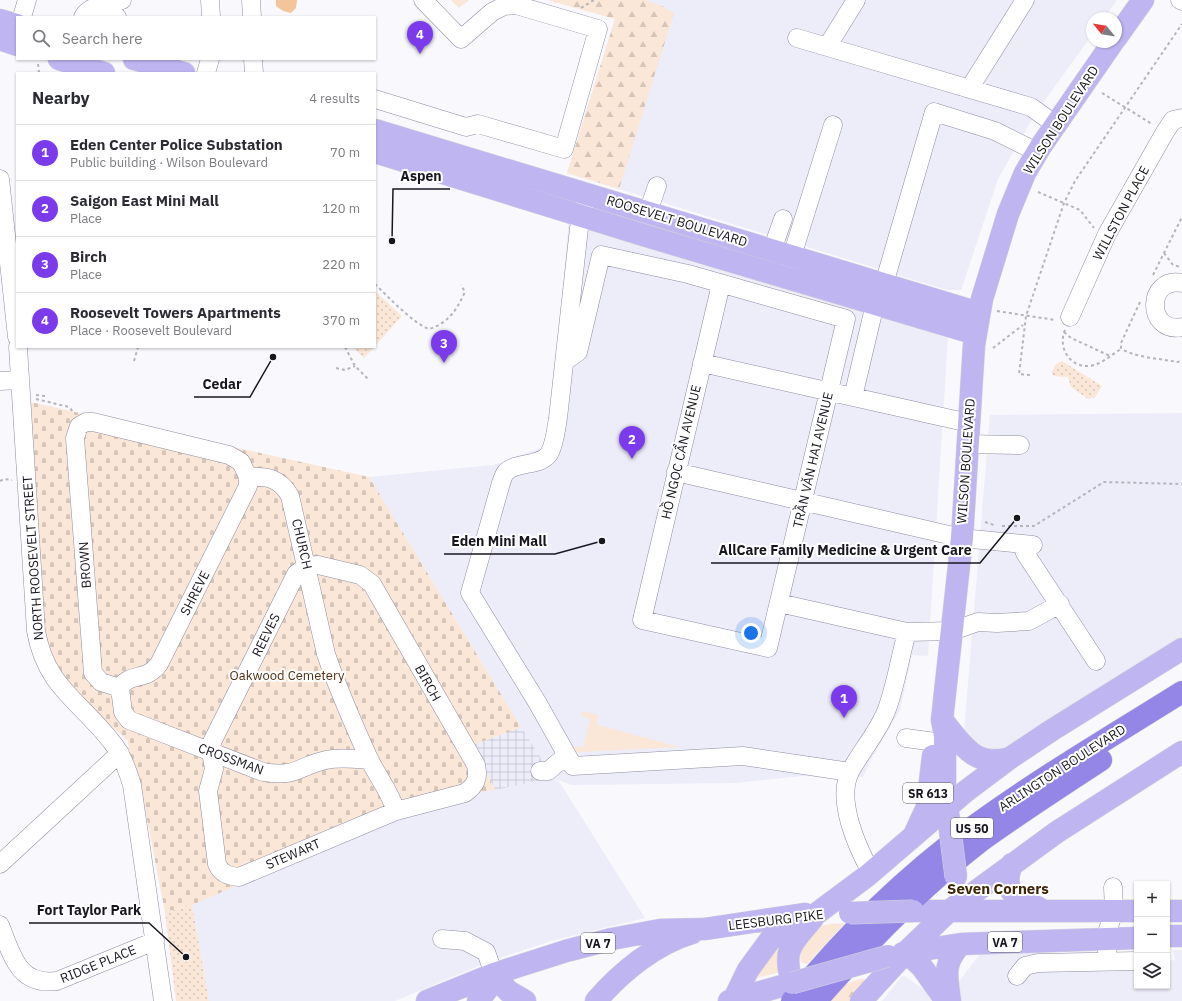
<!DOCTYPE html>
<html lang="en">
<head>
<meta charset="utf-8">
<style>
	:root { --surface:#fff; --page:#f7f7f7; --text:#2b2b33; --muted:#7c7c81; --line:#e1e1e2; --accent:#7c3aed }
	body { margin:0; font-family:"IBM Plex Sans",sans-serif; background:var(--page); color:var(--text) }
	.controls { position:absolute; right:12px; bottom:12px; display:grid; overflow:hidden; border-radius:0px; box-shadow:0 1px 3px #0004 }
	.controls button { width:36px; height:36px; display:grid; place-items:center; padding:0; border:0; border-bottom:1px solid var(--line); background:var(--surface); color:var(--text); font:20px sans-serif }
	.compass { position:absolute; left:1086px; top:12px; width:36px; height:36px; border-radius:50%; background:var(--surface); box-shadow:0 1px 3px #0004; rotate:300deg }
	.you { position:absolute; left:751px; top:633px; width:14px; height:14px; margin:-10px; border:3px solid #fff; border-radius:50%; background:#1a73e8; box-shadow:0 0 0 6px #1a73e833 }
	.badge { display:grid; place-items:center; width:26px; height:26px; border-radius:50%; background:var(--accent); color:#fff; font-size:13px; font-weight:700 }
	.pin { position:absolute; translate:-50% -33px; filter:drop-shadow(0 1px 2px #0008) }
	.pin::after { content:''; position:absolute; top:21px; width:14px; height:12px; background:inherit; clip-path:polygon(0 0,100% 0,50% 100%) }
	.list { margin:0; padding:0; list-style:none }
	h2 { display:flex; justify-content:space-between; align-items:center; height:52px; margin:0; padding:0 16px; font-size:17px }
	h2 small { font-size:13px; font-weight:400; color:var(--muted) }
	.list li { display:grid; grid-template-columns:26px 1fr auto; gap:12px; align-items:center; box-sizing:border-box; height:56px; padding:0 16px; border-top:1px solid var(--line) }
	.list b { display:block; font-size:15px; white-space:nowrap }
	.list p { margin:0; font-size:13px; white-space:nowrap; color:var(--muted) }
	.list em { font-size:13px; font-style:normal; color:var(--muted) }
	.icon { flex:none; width:22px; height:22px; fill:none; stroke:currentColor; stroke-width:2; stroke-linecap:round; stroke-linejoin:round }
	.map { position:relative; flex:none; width:1182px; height:1001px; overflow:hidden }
	.search { position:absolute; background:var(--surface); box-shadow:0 1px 3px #0004; left:16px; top:16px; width:360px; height:44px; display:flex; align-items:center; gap:10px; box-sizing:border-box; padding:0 14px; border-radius:0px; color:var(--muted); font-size:15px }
	.panel { position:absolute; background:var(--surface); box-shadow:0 1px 3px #0004; left:16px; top:72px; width:360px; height:276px; border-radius:0px }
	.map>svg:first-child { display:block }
	.built { fill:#edecf9 }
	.industrial { fill:url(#industrial-grid) }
	.green { fill:#fae7d7 }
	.forest { fill:url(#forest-firs) }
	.cemetery { fill:url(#cemetery-stones) }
	.park { fill:url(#park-dots) }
	.water { fill:#f4c59b }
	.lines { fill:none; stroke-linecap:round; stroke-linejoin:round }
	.minor-casing { stroke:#8e8da3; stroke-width:19 }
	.major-casing { stroke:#d5d5d7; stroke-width:23 }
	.highway-casing { stroke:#d5d5d7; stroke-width:23 }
	.path { stroke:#b4b4ba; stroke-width:2; stroke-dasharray:3 3; stroke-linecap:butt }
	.minor { stroke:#fff; stroke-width:18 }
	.major { stroke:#bfb6f1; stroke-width:22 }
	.highway { stroke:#9486e7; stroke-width:22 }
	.major-bridge-casing { stroke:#d5d5d7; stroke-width:23; stroke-linecap:butt }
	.major-bridge { stroke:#bfb6f1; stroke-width:22 }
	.labels { text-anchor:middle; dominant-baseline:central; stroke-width:4; stroke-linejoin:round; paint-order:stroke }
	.shield { fill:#fff; stroke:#5d5d63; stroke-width:1 }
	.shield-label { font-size:12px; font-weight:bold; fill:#181720 }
	.street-label { font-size:13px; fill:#181720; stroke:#fff }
	.park-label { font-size:13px; fill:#503011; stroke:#fff }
	.quarter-label { font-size:15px; font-weight:bold; fill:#402406; stroke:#fff }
	.leader { fill:none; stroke:#181720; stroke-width:1.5 }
	.callout-dot { fill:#181720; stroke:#fff; stroke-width:1.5 }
	.callout-label { font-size:14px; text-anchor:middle; font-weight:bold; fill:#181720; stroke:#fff; stroke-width:4; stroke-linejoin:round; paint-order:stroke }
</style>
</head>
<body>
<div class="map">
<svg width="1182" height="1001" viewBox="0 0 1182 1001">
	<defs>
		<pattern id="industrial-grid" width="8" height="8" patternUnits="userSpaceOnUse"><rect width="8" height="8" fill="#edecf9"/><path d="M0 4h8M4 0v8" fill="none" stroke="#cacad5"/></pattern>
		<pattern id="forest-firs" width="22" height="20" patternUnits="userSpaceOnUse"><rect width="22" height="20" fill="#fae7d7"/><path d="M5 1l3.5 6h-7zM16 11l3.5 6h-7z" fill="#d6c5b8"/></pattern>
		<pattern id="cemetery-stones" width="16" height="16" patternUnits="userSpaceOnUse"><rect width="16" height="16" fill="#fae7d7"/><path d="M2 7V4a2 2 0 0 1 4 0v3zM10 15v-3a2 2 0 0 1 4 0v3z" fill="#d6c5b8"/></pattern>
		<pattern id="park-dots" width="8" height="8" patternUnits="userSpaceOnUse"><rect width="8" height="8" fill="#fae7d7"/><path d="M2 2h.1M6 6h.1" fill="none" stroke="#d6c5b8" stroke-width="1.8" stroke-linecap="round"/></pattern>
	</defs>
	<rect width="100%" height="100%" fill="#f8f8fd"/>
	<path class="built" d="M611 0H1117L1104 18H1092V35L1035 114 998 179 961 290H947L567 173 620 3Z
		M569 218 948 336 928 656 912 655 900 710 872 758 863 777 802 776 735 783 572 785 554 779 560 783 645 918 551 941 488 962 395 1001H209L192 905 356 834 479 792 550 777 521 727 369 477 493 465 549 445Z
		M1182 413V640L1010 750 987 756 964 732 990 415Z
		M1173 950H1182V1001H961L954 988 980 954 1098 952 1137 963V986H1167V961L1175 960Z
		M903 975 926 991 931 1001H882Z"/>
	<path class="industrial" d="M521 727 544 763 551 778 495 790 473 745Z"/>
	<path class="green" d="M582 711 598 715 597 725 680 747 578 752 577 760 572 746 583 747 590 719 581 715Z
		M845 923 807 964 801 962C797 948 811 933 822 926 828 923 838 924 845 923Z
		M787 937 781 972 752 979Z"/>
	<path class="forest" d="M451 0H469L459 8Z
		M547 0H646L662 6 674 13 619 189 567 173 615 19Z
		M863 978 865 982 850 1001H828L841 986Z"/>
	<path class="cemetery" d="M30 402 369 477 521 727 473 745 495 790 479 792 356 834 192 905 165 912C157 872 150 831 141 791 138 774 129 758 128 741 106 721 64 686 53 659 49 651 47 641 44 633Z"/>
	<path class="park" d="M375 291 402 316 375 346Z
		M352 347H374L364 358Z
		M1062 361 1102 386 1095 397 1088 399 1071 387 1068 377 1054 376 1051 373 1056 364Z
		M192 905 209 1001H176L165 912Z"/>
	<path class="water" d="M276 0H297V1L296 8 291 13 283 11 276 6Z"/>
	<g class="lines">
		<g class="minor-casing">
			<path id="minor" d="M210 0 211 17
				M251 0 252 17
				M1180 0 1182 1
				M91 9 117 17
				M22 17 27 0
				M83 17C89 5 110 3 122 0
				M797 38 1031 107 1056 125
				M827 47 856 0
				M253 59 254 73
				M206 73 210 59
				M969 89 1025 0
				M375 99 466 127 478 124 564 149 598 29 516 5 504 6 492 12 461 39 423 0
				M0 179 17 337
				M585 203 579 228 558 418C556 429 555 444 549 454 539 467 518 461 506 472 504 474 502 480 501 483L470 593 537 702 573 766 743 756 850 772
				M648 212 657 186
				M772 250 783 219
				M788 269 833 125
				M1182 283C1146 276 1146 334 1182 327
				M884 284 934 112 995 131 1037 152
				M1070 317 1107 234 1165 132 1173 120 1182 118
				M18 347 36 631C46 687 79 700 111 741 122 754 127 769 132 785L163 1001
				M565 361 578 352 601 255 688 274 846 319 768 648 642 620 721 284
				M702 363 969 423
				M0 381 20 380
				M853 397 875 304
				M967 444 1020 445
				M676 472 962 538 1033 545
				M248 477V486L159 664C146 682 129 672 120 688L123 712 129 720 263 772C297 778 298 766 326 760 340 757 356 759 370 760
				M1022 544 1025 553 1096 661
				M318 565 360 575 372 584 476 765C479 778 476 785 465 793L396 811 239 877C229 876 221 874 217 864L208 791 214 769 211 752 212 742 296 574 307 566Z
				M779 603 907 632 952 631 978 622 997 623 1029 621 1060 604
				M120 688 101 682 93 673 75 438 79 426 86 422H93L229 455 241 462 248 477C267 476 280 478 290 496L326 654C338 690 354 725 369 759 378 777 390 792 396 811
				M906 738 935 742
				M540 771H548L567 755
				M0 864 120 753
				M871 872C857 847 836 800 850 772 861 751 879 731 887 709 896 684 900 657 907 632
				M0 925C12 955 18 986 57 981L155 941
				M442 939 465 941 486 952 494 974
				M1107 951 1105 939 1114 911 1113 887
				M1017 976 1025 966 1038 963 1137 961"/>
		</g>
		<g class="major-casing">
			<path id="major" d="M0 20 17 25
				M1116 38 1143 0
				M0 39 17 45
				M59 59 104 73
				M134 59 184 73
				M375 130 979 313
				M375 152 653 238 976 334
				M942 720C963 745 974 768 1010 758
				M950 830 945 785V736L942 720 962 538 974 345 982 299 1008 214 1025 173 1041 146 1113 42
				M915 833 927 807 933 756
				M1012 864C1001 893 1016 897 1039 908
				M913 911H1137
				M1167 911H1182
				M1167 936H1182
				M906 952 922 967 946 1001
				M903 953 961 944 1137 938
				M494 974 508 991 525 1001
				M427 1001 494 974 566 951 612 939 660 930 705 929 805 914
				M478 1001 490 986 494 974
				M596 1001C621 972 655 944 692 933
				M729 1001 792 983C782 948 792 944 813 918
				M733 1001 748 970 770 940 791 925 816 914 867 876 966 791 1010 758 1052 730 1182 649
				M861 1001 906 952 949 911 1057 832 1182 752
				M950 1001C947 976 942 964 961 944"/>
		</g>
		<g class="highway-casing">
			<path id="highway" d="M792 1001C844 937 906 876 973 827 1040 778 1112 736 1182 692
				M816 1001C867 943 921 887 982 840 1021 812 1061 786 1101 760"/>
		</g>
		<path class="path" d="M581 8 594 0
			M38 64 39 73
			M1102 93 1152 124
			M1038 192 1080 210 1094 228
			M1164 253 1173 265 1181 267
			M1153 275 1182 217
			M375 284C387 296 414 324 429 329 449 323 457 309 465 292L461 285
			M1140 302 1121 343V348C1131 357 1163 359 1177 362L1182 361
			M997 311 1055 320
			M1065 330C1058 346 1068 366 1087 366 1100 366 1111 355 1121 349
			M1064 332 1071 338 1110 356
			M345 347 355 366 369 380
			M993 348 1023 325
			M134 361 138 347
			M336 368 345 370 355 366
			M1030 375 1019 374 1026 316 1064 203 1075 181 1182 24
			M36 395 45 396
			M36 399 69 407 74 413
			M0 481 4 479 12 480
			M985 522 994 525
			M1002 526H1034L1104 482 1182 484"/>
		<use href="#minor" class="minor"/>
		<use href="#major" class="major"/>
		<use href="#highway" class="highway"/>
		<g class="major-bridge-casing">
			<path id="major-bridge" d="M950 830 956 877
				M850 913 913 911
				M792 983 888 956"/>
		</g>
		<use href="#major-bridge" class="major-bridge"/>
	</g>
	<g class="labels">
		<g class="shield">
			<rect x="903" y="783" width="50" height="20" rx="3"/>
			<rect x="951" y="818" width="42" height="20" rx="3"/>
			<rect x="988" y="932" width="34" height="20" rx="3"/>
			<rect x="581" y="933" width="34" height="20" rx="3"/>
		</g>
		<g class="shield-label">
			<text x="928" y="793">SR 613</text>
			<text x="972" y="828">US 50</text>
			<text x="1005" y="942">VA 7</text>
			<text x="598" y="943">VA 7</text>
		</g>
		<g class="street-label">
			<text transform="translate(1061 120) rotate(-57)">WILSON BOULEVARD</text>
			<text transform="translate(1121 213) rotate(-62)">WILLSTON PLACE</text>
			<text transform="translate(677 221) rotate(17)">ROOSEVELT BOULEVARD</text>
			<text transform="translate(681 452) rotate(-77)">HỒ NGỌC CẨN AVENUE</text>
			<text transform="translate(813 460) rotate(-77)">TRẦN VĂN HAI AVENUE</text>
			<text transform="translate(966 461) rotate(-86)">WILSON BOULEVARD</text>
			<text transform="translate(302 544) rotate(77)">CHURCH</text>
			<text transform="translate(33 558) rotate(-94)">NORTH ROOSEVELT STREET</text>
			<text transform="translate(85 565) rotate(-94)">BROWN</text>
			<text transform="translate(195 593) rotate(-63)">SHREVE</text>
			<text transform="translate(266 635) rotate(-64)">REEVES</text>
			<text transform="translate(428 683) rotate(61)">BIRCH</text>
			<text transform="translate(231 759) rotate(20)">CROSSMAN</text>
			<text transform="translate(1062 768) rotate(-33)">ARLINGTON BOULEVARD</text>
			<text transform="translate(293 854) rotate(-23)">STEWART</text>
			<text transform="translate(776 920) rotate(-7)">LEESBURG PIKE</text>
			<text transform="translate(98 964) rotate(-22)">RIDGE PLACE</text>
		</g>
		<g class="park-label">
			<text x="287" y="675">Oakwood Cemetery</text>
		</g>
		<g class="quarter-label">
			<text x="998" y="888">Seven Corners</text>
		</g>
	</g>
	<path class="leader" d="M392 241L393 189H450M273 357L250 397H194M602 541L555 554H444M1017 518L980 563H711M186 957L149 923H29"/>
	<g class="callout-dot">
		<circle cx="392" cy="241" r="4"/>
		<circle cx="273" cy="357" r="4"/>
		<circle cx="602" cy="541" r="4"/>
		<circle cx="1017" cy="518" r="4"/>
		<circle cx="186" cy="957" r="4"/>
	</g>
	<g class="callout-label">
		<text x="421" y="181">Aspen</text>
		<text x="222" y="389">Cedar</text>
		<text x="499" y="546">Eden Mini Mall</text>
		<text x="845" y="555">AllCare Family Medicine &amp; Urgent Care</text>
		<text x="89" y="915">Fort Taylor Park</text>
	</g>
</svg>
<div class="controls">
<button>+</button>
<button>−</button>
<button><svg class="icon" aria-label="layers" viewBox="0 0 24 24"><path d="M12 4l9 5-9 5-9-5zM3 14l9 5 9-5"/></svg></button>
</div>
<svg class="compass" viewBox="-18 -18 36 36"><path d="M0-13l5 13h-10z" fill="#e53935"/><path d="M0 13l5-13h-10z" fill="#7c7c81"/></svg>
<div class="you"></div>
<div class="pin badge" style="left:844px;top:718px">1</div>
<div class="pin badge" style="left:632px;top:459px">2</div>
<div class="pin badge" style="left:444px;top:363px">3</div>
<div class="pin badge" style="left:420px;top:54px">4</div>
<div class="search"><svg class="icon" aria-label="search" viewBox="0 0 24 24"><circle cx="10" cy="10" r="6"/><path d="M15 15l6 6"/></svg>Search here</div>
<section class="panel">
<h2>Nearby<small>4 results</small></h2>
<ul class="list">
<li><span class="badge">1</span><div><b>Eden Center Police Substation</b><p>Public building · Wilson Boulevard</p></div><em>70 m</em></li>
<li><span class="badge">2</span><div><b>Saigon East Mini Mall</b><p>Place</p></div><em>120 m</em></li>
<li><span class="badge">3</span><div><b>Birch</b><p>Place</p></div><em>220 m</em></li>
<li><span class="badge">4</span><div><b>Roosevelt Towers Apartments</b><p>Place · Roosevelt Boulevard</p></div><em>370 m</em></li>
</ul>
</section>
</div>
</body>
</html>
